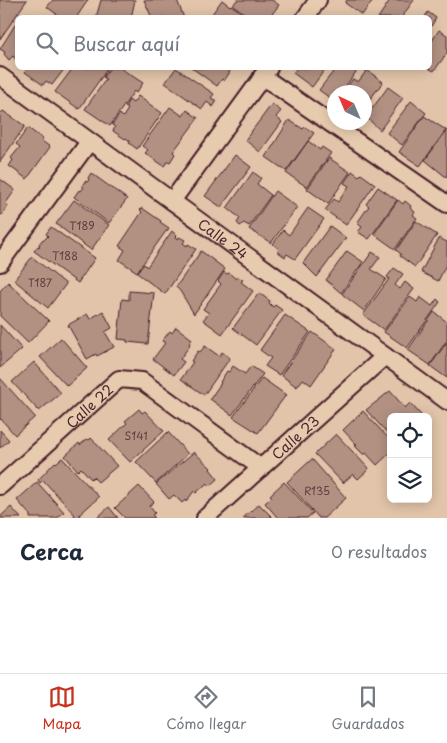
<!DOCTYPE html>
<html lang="es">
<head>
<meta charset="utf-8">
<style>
	:root { --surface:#fff; --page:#f6f6f7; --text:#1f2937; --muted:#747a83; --line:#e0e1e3; --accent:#c8321e }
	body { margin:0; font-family:"Playpen Sans",sans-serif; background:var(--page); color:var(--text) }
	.controls { position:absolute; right:15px; bottom:15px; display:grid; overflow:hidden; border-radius:8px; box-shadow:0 2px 12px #0003 }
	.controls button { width:45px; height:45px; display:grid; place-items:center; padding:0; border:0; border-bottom:1px solid var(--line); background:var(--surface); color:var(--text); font:25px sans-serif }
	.compass { position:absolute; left:327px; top:85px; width:45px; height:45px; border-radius:50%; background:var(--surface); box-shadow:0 2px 12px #0003; rotate:316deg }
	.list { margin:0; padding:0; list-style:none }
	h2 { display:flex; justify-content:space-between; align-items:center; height:65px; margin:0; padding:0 20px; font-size:21px }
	h2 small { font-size:16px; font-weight:400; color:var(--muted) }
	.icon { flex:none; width:28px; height:28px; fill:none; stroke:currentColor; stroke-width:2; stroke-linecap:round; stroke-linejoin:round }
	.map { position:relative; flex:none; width:447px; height:518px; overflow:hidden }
	.search { position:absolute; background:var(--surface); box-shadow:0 2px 12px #0003; left:15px; right:15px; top:15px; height:55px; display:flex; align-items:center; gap:12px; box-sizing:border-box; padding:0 18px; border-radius:8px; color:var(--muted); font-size:19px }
	.sheet { height:155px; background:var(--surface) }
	nav { display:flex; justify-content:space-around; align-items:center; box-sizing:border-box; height:70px; border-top:1px solid var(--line); background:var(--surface); font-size:14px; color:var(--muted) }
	nav a { display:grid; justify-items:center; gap:2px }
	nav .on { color:var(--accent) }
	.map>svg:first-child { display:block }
	.building { fill:#b29182; stroke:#4a1f2b }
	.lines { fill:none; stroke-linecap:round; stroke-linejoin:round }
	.street-casing { stroke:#4a1f2b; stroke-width:20 }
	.street { stroke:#e7cbae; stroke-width:16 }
	.labels { text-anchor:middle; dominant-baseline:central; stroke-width:5; stroke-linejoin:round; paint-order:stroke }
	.number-label { font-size:11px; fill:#643c41 }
	.street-label { font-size:14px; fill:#4a1f2b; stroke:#e7cbae }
</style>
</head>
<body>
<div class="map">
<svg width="447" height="518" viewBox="0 0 447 518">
	<rect width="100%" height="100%" fill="#e1c4a9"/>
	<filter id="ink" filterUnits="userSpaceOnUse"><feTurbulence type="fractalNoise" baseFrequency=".02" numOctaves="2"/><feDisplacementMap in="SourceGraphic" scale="10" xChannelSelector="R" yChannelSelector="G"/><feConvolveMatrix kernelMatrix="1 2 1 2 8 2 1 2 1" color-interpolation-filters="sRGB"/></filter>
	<g filter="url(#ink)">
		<path class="building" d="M0 0H27L0 39Z
			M53 0H88L76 18H62L47 7Z
			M101 0H135L131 18H96Z
			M144 0H177L184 18H152Z
			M222 0 230 6 231 5 249 18H217L212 14Z
			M237 0H272L279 5 269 18H251L233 5Z
			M347 0H373L362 15 345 3Z
			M390 0H414L401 18H378Z
			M428 12 436 18 430 28V18H424Z
			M18 20V62L13 56 9 60 4 54 5 52 0 49Z
			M439 30 447 35V53L434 71 428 68H430V44Z
			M28 68H65L52 85 46 81 43 85 25 72Z
			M73 68H108L79 109 55 92Z
			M110 68H120L143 83 136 93 134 91 110 126 85 109 106 79 103 77Z
			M176 68 214 94 211 98 217 101 213 107 207 102 202 109 165 83Z
			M192 68H224L230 72 224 81 222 79 217 86Z
			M297 68H326L312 87 293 73Z
			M336 68H359L341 92H334V101L319 90Z
			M367 70 383 82 364 107V92H343L353 79 358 82Z
			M388 87 403 98 380 130 366 117Z
			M138 96 162 113 137 149 129 143 130 141 126 138 125 139 113 131 115 127 112 125 120 114 123 117 128 109 125 107 129 100 133 103Z
			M411 101 426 113 402 145 387 133Z
			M272 104 281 111 276 117 282 122 260 152 245 140Z
			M170 107 183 116 187 110 198 118 173 152 175 154 170 162 168 161 164 166 145 153 148 150 142 146Z
			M3 111 25 126 0 162V114Z
			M424 116 446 130 420 166 399 152Z
			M289 120 303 129 305 127 314 133 286 171 266 157Z
			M28 128 43 139 42 141 50 147 27 179 9 166 13 160 11 158 20 147 16 144Z
			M447 130V176L446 177 425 160Z
			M308 141 320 150 322 147 331 153 307 187 286 173Z
			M235 155 251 167 221 207 205 196Z
			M329 158 350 172 328 204 307 189Z
			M352 171 359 176 361 174 375 184 346 225 325 210 334 199 338 202 349 186 344 183Z
			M253 172 261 178 257 184 271 195 249 226 244 223 240 226 237 223 240 218 227 208Z
			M91 173 127 199 109 223 74 197 79 190 81 191 84 187 82 186 85 181 87 182 89 180 88 178Z
			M0 179 15 190 6 203 8 205 2 215 0 214Z
			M378 187 397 200 369 239 358 232 362 227 357 223 369 206 366 204Z
			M275 191 297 207 271 243 249 229Z
			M74 200 109 225 91 250 56 224Z
			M398 200 403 204 405 201 411 206 410 208 415 212 413 215 417 218 395 249 374 234Z
			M142 208 161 221 160 222 169 228 167 231H166L137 272 119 260 125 250 119 246 142 212 140 210Z
			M308 208 324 219 295 259 287 254 285 257 277 251 279 249 273 244 283 230 289 235Z
			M416 221 437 235 415 267 400 256 401 254 396 250Z
			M330 226 346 238 317 277 303 263Z
			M51 227 95 258 78 283 34 251 38 246 40 247 39 244 43 239 44 240 48 236 46 234Z
			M172 231 177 236 176 237 178 239 179 237 185 240 183 243 187 246 188 244 196 249 165 294 137 273 144 264 147 267Z
			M439 238 447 242V263L438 281 421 272Z
			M201 251 225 269 194 314 180 291 176 287Z
			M347 251 363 262 341 293 326 280Z
			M372 252 380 257 371 269 386 279 364 311 342 294Z
			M32 257 66 284 48 308 14 280Z
			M394 268 403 274 395 285 400 289 405 282 414 289 384 330 363 315 389 279 387 277Z
			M224 272 227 274 229 273 236 279 238 277 243 280 241 282 253 291 222 334 203 320 209 313 203 309 221 284 218 281Z
			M8 282 49 321 28 343 0 316V291Z
			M129 291 154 293 148 344 127 342V340L118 339 122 299 129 300Z
			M259 293 270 301 269 303 273 307 275 305 282 310 256 345 233 328Z
			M410 297 417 302 420 297 432 306 437 299 440 302 407 348 384 332Z
			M103 311 112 328 105 332 114 347 97 356 96 354 87 359 68 325 87 314 90 319Z
			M434 312 447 322V340L430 365 408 350Z
			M285 315 310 332 279 375 265 366 271 358 260 350Z
			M0 325 22 349 0 368Z
			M176 327 192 339 189 344 190 345 180 359 184 362 174 375 153 359 165 343 162 341 170 331 172 333Z
			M312 332 336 349 311 385 303 379 297 387 281 375Z
			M61 338 87 368 67 386 40 357Z
			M447 342V378L430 366Z
			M205 346 219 356 222 352 230 358 204 395 181 379 193 362 191 361 198 351 200 352Z
			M34 362 61 393 39 411 12 382Z
			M233 366 245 374 251 366 263 374 232 415 210 399 221 383 220 382 227 371 229 372Z
			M0 378 35 417 15 435 1 419 0 420Z
			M262 378 286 395 258 433 233 417Z
			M390 391 405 408 410 403 421 415 419 417H391V437L366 410Z
			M139 409 142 413 145 411 164 431 130 462 109 440 127 423 125 421Z
			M363 411 391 441V452L377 465 366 453 364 455 355 446 357 445 343 430Z
			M0 430 9 440 0 448Z
			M168 432 188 454 156 483 136 462Z
			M336 434 369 469 358 479 353 474 343 483 315 454Z
			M91 438 117 466 98 482 93 477 91 479 81 468 78 471 65 456 79 443 80 445 87 439 89 440Z
			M194 452 211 468 210 469 218 479 210 486 207 483 196 493 194 491 186 502 185 500 182 503 174 495 169 499 156 484Z
			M62 458 99 497 79 515 82 518H72L75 515 43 480 40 483 38 480 55 462 56 463Z
			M312 459 346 498 324 518H319L287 482Z
			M37 482 64 512 57 518H30V515L17 500Z
			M284 482 313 513 307 518H278L265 503 272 497 270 495Z
			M139 486 154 502 149 506 155 513 152 515 155 518H125L115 508Z
			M259 504 273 518H243Z
			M11 507 21 518H0V517Z
			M109 507 118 518H99L98 517Z"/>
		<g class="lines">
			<g class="street-casing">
				<g id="street">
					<path d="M305 18 318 0"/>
					<path id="s1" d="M0 76 447 401"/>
					<path d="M262 76 447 204"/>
					<path d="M172 201 269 68"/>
					<path d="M0 263 89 142"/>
					<path id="s2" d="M0 486 119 379 142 381 261 468"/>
					<path id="s3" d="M205 518 385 356"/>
				</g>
			</g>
			<use href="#street" class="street"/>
		</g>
	</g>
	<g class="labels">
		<g class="number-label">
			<text x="82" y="225">T189</text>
			<text x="65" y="255">T188</text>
			<text x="40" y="282">T187</text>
			<text x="136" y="435">S141</text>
			<text x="317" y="490">R135</text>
		</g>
		<g class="street-label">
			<text stroke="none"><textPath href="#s1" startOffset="276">Calle 24</textPath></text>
			<text stroke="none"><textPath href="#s2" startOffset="120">Calle 22</textPath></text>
			<text stroke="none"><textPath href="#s3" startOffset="121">Calle 23</textPath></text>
		</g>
	</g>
</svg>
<div class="controls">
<button><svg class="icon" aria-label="locate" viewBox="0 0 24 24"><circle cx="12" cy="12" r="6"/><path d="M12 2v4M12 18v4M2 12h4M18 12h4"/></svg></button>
<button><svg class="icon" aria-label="layers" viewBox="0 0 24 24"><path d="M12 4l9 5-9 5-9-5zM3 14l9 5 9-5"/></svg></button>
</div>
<svg class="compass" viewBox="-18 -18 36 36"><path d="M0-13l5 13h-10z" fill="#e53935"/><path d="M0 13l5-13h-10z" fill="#747a83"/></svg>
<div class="search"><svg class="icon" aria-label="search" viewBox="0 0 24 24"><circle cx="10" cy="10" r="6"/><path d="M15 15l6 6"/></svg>Buscar aquí</div>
</div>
<section class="sheet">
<h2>Cerca<small>0 resultados</small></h2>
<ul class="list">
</ul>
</section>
<nav>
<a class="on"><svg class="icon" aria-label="map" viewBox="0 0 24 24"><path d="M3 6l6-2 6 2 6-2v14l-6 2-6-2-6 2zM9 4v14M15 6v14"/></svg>Mapa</a>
<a><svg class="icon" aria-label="directions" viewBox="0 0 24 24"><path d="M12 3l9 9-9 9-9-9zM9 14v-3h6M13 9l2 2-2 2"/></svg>Cómo llegar</a>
<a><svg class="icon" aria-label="saved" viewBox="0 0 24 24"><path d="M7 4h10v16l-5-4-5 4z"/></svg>Guardados</a>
</nav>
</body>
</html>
